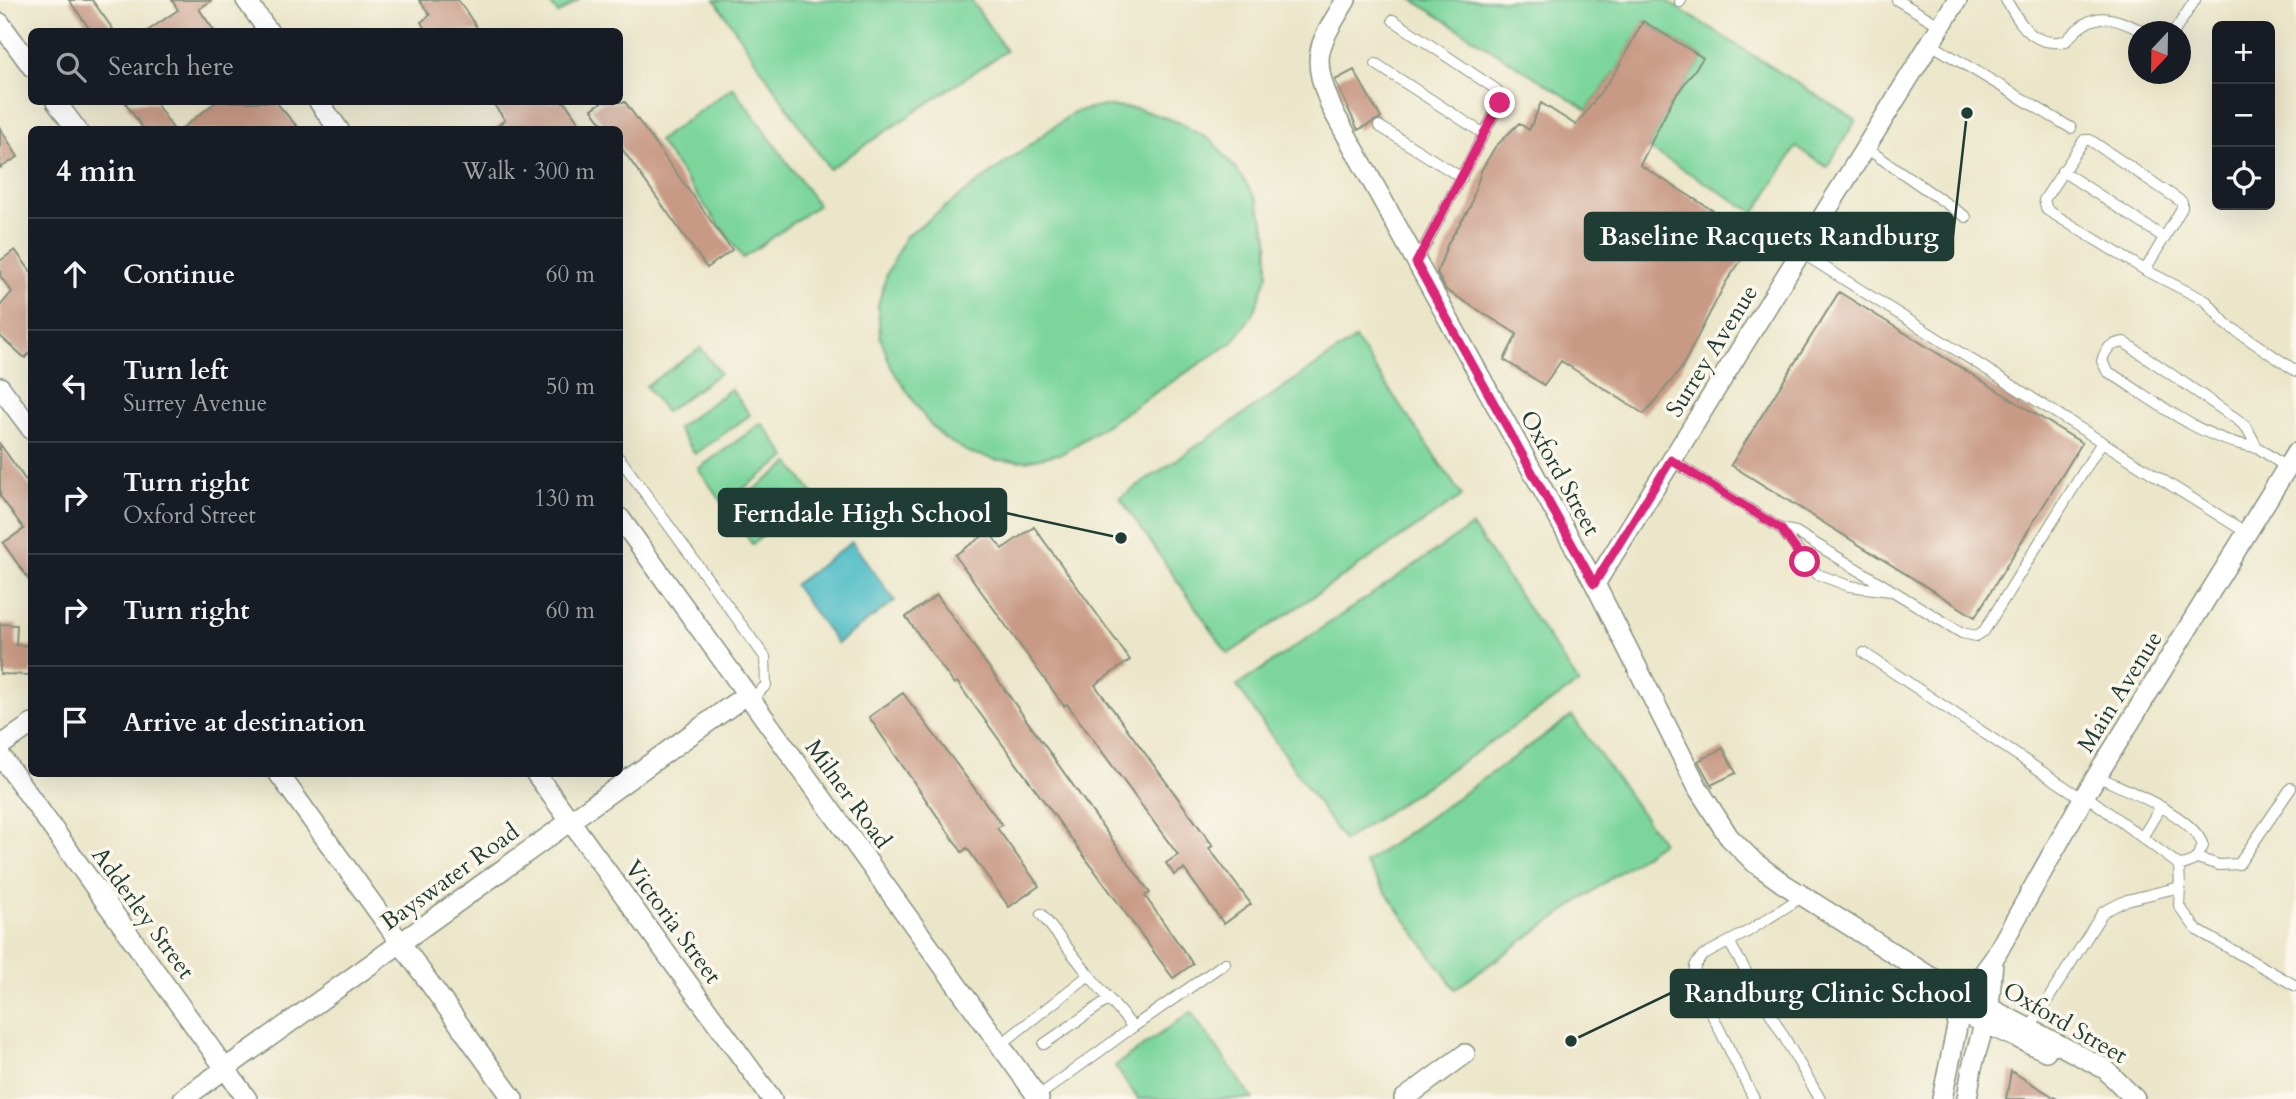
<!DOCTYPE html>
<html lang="en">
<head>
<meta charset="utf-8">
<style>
	:root { --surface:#171b24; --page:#20242c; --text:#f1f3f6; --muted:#9ea1a6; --line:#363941 }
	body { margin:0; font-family:Cardo,serif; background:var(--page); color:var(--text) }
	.controls { position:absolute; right:21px; top:21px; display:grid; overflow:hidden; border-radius:10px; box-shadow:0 7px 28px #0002 }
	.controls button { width:63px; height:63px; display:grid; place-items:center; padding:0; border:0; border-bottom:2px solid var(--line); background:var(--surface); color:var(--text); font:35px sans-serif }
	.compass { position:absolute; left:2128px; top:21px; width:63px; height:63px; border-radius:50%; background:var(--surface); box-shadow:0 7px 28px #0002; rotate:202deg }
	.stop { position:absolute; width:21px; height:21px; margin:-16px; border:5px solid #db2777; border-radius:50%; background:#fff }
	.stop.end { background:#db2777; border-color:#fff; box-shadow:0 2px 7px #0008 }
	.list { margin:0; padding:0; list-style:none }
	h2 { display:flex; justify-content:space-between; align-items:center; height:91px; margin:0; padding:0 28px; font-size:30px }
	h2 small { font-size:23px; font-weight:400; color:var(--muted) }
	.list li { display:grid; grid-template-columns:46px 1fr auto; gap:21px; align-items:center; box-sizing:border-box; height:112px; padding:0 28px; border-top:2px solid var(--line) }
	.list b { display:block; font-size:26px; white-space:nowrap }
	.list p { margin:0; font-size:23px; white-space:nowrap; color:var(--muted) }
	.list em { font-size:23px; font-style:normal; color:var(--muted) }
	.icon { flex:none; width:38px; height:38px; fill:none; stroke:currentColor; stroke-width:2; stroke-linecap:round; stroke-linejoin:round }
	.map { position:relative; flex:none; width:2296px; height:1099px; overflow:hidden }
	.search { position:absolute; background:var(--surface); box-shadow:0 7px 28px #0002; left:28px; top:28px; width:595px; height:77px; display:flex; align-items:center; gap:18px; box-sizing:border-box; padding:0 24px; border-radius:10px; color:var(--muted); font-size:26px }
	.panel { position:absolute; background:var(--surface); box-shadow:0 7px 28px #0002; left:28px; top:126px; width:595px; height:651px; border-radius:10px }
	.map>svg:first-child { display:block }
	.green { fill:#7cd69c; stroke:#4e8a68; stroke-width:2 }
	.water { fill:#4fbdc6; stroke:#377d7d; stroke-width:2 }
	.building { fill:#c89984 }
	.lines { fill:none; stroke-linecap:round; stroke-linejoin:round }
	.service-casing { stroke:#85927e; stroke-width:12 }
	.minor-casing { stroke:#85927e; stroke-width:22 }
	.service { stroke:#fff; stroke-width:10 }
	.minor { stroke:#fff; stroke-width:19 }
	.route { stroke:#db2777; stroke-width:9 }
	.labels { text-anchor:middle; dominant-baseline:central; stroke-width:7; stroke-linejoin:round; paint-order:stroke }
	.street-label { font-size:24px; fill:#1f3d34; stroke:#fbf7ec }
	.leader { fill:none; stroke:#1f3d34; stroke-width:2.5 }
	.callout-dot { fill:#1f3d34; stroke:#fbf7ec; stroke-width:2.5 }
	.callout { fill:#1f3d34; stroke:#1f3d34; stroke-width:2.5 }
	.callout-label { font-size:26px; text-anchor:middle; font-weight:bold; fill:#fff }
</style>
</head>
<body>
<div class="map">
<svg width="2296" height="1099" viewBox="0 0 2296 1099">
	<rect width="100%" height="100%" fill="#fbf7ec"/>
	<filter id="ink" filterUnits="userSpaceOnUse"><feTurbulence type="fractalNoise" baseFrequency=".0143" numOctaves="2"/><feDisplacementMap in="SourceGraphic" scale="14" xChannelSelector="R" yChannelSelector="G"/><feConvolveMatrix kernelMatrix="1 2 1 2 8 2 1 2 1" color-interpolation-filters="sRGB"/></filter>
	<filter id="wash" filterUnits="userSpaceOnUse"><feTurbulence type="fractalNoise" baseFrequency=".00686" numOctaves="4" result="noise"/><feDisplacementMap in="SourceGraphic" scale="28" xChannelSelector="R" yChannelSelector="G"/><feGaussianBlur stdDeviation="1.57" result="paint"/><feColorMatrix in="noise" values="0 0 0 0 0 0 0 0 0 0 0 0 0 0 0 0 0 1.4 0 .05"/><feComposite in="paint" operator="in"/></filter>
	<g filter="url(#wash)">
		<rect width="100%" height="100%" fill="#ebe6c9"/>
		<path class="green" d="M548 0H578L558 14Z
			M715 0H971L1006 51 829 169Z
			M1413 0H1665L1856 120 1827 167 1796 147 1755 213 1648 148 1672 101 1703 58 1644 21 1617 70 1587 110Z
			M733 87 818 205 743 258 658 141Z
			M1105 106 1139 109 1178 122 1212 141 1238 171 1257 200 1268 237V274L1254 312 1233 342 1063 453 1026 461 997 460 968 452 944 438 927 421 891 367 880 336 878 305 887 274 905 237 1074 112Z
			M1355 339 1462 496 1228 654 1120 498Z
			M701 348 720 373 665 412 646 386Z
			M731 389 750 415 695 454 677 428Z
			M762 423 787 457 723 503 698 469Z
			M790 463 816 498 752 544 727 509Z
			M1472 526 1579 683 1344 841 1237 686Z
			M1572 716 1662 842 1455 989 1365 863Z
			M1191 1012 1253 1099H1138L1115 1066Z"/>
		<path class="water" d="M852 542 895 601 837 643 794 585Z"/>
		<g id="blocks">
			<path class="building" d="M69 0H92L115 32H92Z
				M172 0H212L199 9 215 32H146L178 10Z
				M419 0H458L480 32H427L421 22 430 15Z
				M1643 21 1703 58 1672 101 1640 165 1757 238 1726 282 1681 369 1644 414 1561 361 1544 385 1504 360 1517 334 1446 290 1437 273 1448 243 1470 207 1481 171 1495 147 1519 123 1529 130 1541 103 1576 125 1617 70Z
				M1354 70 1381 118 1358 130 1335 80Z
				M125 102H155L174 130H144Z
				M216 102H276L300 130H180Z
				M492 102H565L584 130H492L505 120Z
				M602 102H625L732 250 707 268 620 146V130H607L592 109Z
				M0 128 18 157 0 168Z
				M15 250 32 273V350L25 358 0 336V306L12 292 0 276V261Z
				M1839 292 2082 443 1975 617 1731 465Z
				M0 444 32 489V584L3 543 24 529 0 496Z
				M1034 527 1130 660 1095 685 1213 846 1209 848 1251 904 1224 924 1184 869 1174 875 1166 863 1178 855 1067 704 1064 706 955 555 989 532 1002 549Z
				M937 595 1150 893 1145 896 1193 964 1173 978 957 682 954 684 906 617Z
				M0 624 17 625 16 645 32 646V675L0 674Z
				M903 693 1002 825 997 828 1039 886 1009 907 967 848 962 852 869 717Z
				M1723 748 1736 773 1711 785 1713 788 1698 761Z
				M2011 1071 2057 1099H2006Z"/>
		</g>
	</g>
	<g filter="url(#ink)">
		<use href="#blocks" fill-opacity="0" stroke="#85927e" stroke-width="2"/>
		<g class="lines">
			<g class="service-casing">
				<path id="service" d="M1897 0 1941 26
					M2006 0C2021 24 2032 48 2066 41 2094 8 2109 16 2145 32
					M1680 2 1681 0
					M1393 20 1497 90 1500 103 1416 263
					M2174 32 2195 0
					M1929 43 2071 128
					M1376 64 1484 134
					M1379 126 1462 178
					M1866 148 1966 217
					M2062 171 2165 238
					M2145 270 2182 208V202L2090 140H2084L2044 200 2047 210 2145 270 2206 301 2226 324 2296 371
					M2102 442 2247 533
					M2257 447C2202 441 2153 399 2107 371L2102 361C2106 347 2111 344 2124 342L2238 420 2247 428 2257 447 2287 468
					M620 459 765 657 766 685 750 701
					M1671 460 1781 529 1817 574 1849 586 1891 591
					M1781 529 1796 532 1962 633 1976 636 1984 631 2102 442 1802 253
					M1864 653 2083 799
					M2085 795 2179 865C2194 864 2197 858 2203 846 2194 815 2125 790 2097 776
					M2143 836 2160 808
					M2197 858 2219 865 2239 864 2291 788
					M2180 887 2179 906 2197 930 2296 986
					M1729 942 1820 1099
					M1133 1027 1225 963
					M2030 1028 2103 912 2127 900 2180 887 2179 865
					M1044 1044 1109 999 1089 975
					M1000 1045 1089 975 1041 914
					M1037 1097 1133 1027 1109 999
					M1754 1099 1694 978 1695 966 1702 956 1747 932 1803 896"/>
			</g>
			<g class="minor-casing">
				<path id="minor" d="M246 0 269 32
					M1346 0C1317 48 1310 55 1332 109L1595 584 1699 790 1729 837 1755 863 1784 884 1929 976 2105 1069 2135 1099
					M0 23 32 67
					M56 102 77 130
					M319 102 339 130
					M0 387 32 430
					M620 518 1039 1099
					M1595 584 1957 0
					M0 746 32 724
					M0 755 247 1099
					M279 774 513 1099
					M536 774 772 1099
					M1952 1004 1960 1012 2046 1051
					M183 1099 746 695
					M1404 1099 1465 1054
					M1942 1099 1960 1012 1967 995 1993 960 2085 795 2296 453
					M1967 1099 1972 1067 1989 1008 1993 961"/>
			</g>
			<use href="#service" class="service"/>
			<use href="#minor" class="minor"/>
		</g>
	</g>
	<g class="lines" filter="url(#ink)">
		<path class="route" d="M1500 103 1416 263 1594 584 1671 460 1781 529 1805 562"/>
	</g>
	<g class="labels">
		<g class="street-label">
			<text transform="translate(1712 351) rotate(-58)">Surrey Avenue</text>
			<text transform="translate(1560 473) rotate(61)">Oxford Street</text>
			<text transform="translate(2120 692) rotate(-58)">Main Avenue</text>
			<text transform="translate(848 794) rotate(54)">Milner Road</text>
			<text transform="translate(450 877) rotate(-36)">Bayswater Road</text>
			<text transform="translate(143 913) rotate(54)">Adderley Street</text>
			<text transform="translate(673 922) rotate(54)">Victoria Street</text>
			<text transform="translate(2065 1023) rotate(30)">Oxford Street</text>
		</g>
	</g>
	<path class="leader" d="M1967 113L1953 236M1121 538L1006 513M1571 1041L1671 993"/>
	<g class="callout-dot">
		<circle cx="1967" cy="113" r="7"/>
		<circle cx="1121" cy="538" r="7"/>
		<circle cx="1571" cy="1041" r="7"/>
	</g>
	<g class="callout">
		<rect x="1585" y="213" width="368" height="47" rx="7"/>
		<rect x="719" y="489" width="287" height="47" rx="7"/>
		<rect x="1671" y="970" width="315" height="47" rx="7"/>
	</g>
	<g class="callout-label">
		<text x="1769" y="245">Baseline Racquets Randburg</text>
		<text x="862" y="522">Ferndale High School</text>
		<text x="1828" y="1002">Randburg Clinic School</text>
	</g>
</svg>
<div class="controls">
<button>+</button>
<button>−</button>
<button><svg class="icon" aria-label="locate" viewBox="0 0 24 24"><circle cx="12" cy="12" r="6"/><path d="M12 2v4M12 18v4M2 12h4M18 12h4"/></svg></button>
</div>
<svg class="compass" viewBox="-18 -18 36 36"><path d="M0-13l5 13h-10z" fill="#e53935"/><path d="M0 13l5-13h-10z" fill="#9ea1a6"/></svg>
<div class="stop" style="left:1805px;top:562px"></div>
<div class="stop end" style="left:1500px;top:103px"></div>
<div class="search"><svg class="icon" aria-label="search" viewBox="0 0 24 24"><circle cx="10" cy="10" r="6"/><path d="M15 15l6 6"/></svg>Search here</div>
<section class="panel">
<h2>4 min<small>Walk · 300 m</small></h2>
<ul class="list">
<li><svg class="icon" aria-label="ahead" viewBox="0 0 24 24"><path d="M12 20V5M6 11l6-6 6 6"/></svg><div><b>Continue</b></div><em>60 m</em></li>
<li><svg class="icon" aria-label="left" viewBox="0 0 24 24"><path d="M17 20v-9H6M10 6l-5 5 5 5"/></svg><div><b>Turn left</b><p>Surrey Avenue</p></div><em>50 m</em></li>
<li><svg class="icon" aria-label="right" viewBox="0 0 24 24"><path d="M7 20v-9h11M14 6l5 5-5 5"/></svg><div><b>Turn right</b><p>Oxford Street</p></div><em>130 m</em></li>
<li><svg class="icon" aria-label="right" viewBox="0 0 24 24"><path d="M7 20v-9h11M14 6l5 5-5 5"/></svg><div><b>Turn right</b></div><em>60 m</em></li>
<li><svg class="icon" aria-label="arrive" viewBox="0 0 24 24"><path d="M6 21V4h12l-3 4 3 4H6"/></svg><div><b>Arrive at destination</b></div></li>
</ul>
</section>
</div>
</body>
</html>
